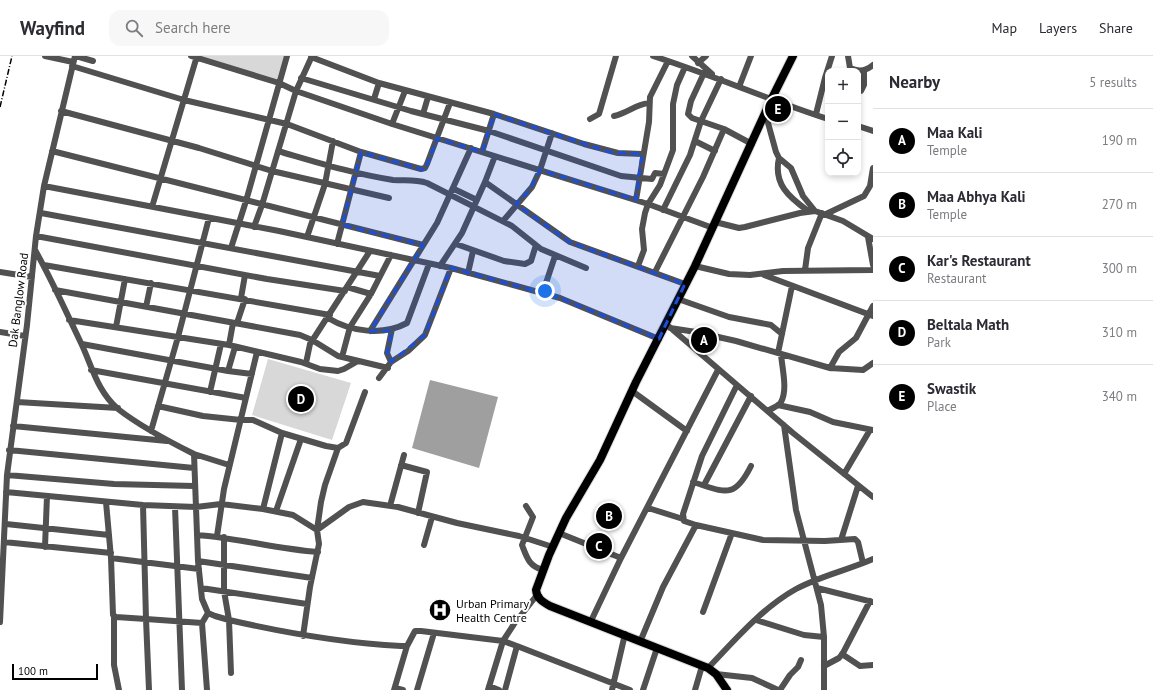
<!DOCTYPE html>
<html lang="en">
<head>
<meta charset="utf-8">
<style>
	:root { --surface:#fff; --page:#f7f7f7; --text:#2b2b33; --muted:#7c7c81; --line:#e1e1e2; --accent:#000 }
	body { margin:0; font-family:"PT Sans",sans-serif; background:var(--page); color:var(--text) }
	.controls { position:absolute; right:12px; top:12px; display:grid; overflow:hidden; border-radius:8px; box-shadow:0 2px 6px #0003 }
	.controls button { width:36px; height:36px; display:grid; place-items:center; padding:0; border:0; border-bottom:1px solid var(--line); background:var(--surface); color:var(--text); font:20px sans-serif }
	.scale { position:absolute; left:12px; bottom:10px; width:86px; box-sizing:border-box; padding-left:4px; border:2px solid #000; border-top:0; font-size:11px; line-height:14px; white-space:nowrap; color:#000; -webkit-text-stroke:3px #fff; paint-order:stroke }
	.you { position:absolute; left:545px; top:235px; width:14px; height:14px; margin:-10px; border:3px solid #fff; border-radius:50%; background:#1a73e8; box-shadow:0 0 0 6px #1a73e833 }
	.badge { display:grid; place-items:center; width:26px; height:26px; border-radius:50%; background:var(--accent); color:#fff; font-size:13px; font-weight:700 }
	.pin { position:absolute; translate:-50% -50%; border:2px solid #fff; box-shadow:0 1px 4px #0006 }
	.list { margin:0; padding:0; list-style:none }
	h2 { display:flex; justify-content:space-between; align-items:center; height:52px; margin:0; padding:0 16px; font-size:17px }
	h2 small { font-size:13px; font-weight:400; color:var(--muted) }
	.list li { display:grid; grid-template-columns:26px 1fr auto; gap:12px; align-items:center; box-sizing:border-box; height:64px; padding:0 16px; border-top:1px solid var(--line) }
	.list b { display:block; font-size:15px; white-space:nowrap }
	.list p { margin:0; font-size:13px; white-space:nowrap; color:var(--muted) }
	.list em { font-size:13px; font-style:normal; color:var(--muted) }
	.icon { flex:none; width:22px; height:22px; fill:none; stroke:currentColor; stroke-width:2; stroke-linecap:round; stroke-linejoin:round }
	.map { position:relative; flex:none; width:873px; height:634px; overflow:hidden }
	header { display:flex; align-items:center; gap:24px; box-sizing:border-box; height:56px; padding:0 20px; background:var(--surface); border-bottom:1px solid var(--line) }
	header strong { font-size:19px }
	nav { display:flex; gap:22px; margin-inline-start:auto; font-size:14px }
	.search { width:280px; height:36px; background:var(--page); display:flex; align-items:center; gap:10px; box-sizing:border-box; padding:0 14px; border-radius:12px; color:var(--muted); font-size:15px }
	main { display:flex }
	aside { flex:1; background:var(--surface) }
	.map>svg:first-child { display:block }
	.green { fill:#d8d8d8 }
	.water { fill:#9f9f9f }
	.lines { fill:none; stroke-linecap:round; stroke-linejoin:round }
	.major-casing { stroke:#dbdbdb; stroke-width:10 }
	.minor { stroke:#515151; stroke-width:6 }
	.major { stroke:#000; stroke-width:8 }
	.rail { stroke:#000; stroke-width:1.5; stroke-dasharray:6 2 1 2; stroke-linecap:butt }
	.marked { fill:#1d4ed8; fill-opacity:0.2; stroke:#1d4ed8; stroke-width:3; stroke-dasharray:8 5; stroke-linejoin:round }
	.labels { text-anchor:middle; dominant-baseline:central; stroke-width:4; stroke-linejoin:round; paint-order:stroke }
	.street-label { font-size:12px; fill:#000; stroke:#fff }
	.poi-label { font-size:12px; fill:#000; stroke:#fff; text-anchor:start }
</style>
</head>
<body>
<header>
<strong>Wayfind</strong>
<div class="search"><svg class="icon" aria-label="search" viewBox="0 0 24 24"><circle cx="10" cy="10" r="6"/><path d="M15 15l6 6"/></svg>Search here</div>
<nav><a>Map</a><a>Layers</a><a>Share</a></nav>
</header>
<main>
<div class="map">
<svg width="873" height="634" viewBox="0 0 873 634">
	<rect width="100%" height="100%" fill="#fff"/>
	<path class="green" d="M197 0H287L279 27Z
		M268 303 351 327 332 384 252 359Z"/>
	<path class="water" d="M430 324 498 341 479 412 412 392Z"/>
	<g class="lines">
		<g class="major-casing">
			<path id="major" d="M727 634 716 618 708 612 550 550C543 546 537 543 536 534L549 499 566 462 600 404 636 326 695 210 771 44 793 0"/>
		</g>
		<path class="minor" d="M45 0 73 6
			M76 0 93 5
			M191 0 279 27 296 35 392 68 648 148 713 172
			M653 0C712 19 769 44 828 63
			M692 0 712 18
			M848 0 850 12C858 16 866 15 873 9
			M311 1 379 27 494 58 584 88 618 97 642 98
			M698 7 706 0
			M72 10 184 44 287 68 361 96 421 113 425 112 427 108 450 47
			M704 17 691 45 688 58 692 62 724 73 752 88
			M301 22 411 55 489 75 621 120 652 123 655 117 664 118
			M739 31 751 0
			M858 35H861L864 29V14
			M374 43 379 27
			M61 55 199 92 272 115 389 142
			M765 56 776 96 779 102 791 112 803 140 815 155
			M423 58 428 41
			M816 58 825 22 832 0
			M614 60C628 57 636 48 649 47
			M590 63 599 58 616 0
			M392 68 405 35
			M858 70 873 75
			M695 85 715 95
			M52 95 423 189
			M278 95C316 106 354 118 393 124 405 125 415 123 427 127L512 170 541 193 586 212
			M482 96 494 58
			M779 102C773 128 789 141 808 155
			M485 126 570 186 685 228
			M44 130 279 175 451 212 560 242 659 283
			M454 133 477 144
			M636 144 649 66 650 41 668 5
			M152 151 197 0
			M663 154 690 99 701 65 721 23
			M41 157 380 220
			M826 158 864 140 870 130 873 112
			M503 165 532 131 540 114 552 77
			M715 166 739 172 745 171 800 157 815 155 843 165 873 183
			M254 171 262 149 296 35 312 0
			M36 180 267 223 345 235
			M307 181 325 128 333 85
			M868 181 873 209
			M337 188 361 96
			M456 188 504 205 525 208 531 205 536 189
			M231 192 246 145 287 0
			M35 194C52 224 66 256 81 287 92 310 97 335 118 353 141 371 168 385 194 398L198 505 202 543 208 557 215 560 229 564 231 617
			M44 209 330 259
			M440 210 462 177 485 126 495 100
			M638 210 644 194 642 173 645 157 648 148 660 129 673 94V48L677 29 685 11
			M695 210 729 218 750 219 783 215 873 214
			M805 214 808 192 822 157
			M0 216 32 221
			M655 216 703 121 724 73
			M468 217 473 195
			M764 219 873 260
			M347 231 371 238
			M55 234 300 279 312 284 338 300 388 312
			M543 236 555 200
			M241 242 245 219
			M678 243 729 261 771 269 782 278
			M146 251 151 227
			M328 262C351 276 383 280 407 267L429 208
			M69 264 229 289 301 306 320 313 338 315 344 313 358 305
			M237 267 245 243
			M666 268 793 377 873 441
			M116 271 125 223
			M670 272 696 276 736 285 830 312 863 314 873 307
			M370 275 437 167 471 92
			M0 276 25 280
			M82 288 228 315 252 318
			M229 289 233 267
			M778 297 792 230
			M342 301 350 271 371 238 391 199
			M391 306 387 297 392 273
			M306 307 310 288 370 195
			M830 312 839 296 856 282 873 250
			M91 314 246 342
			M228 315 235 291
			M379 322 391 306 408 295 425 279 451 212
			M632 335 687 375
			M210 336 221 288
			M17 346 118 352
			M778 349 810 356 833 366 873 374
			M158 350 203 360 241 364H253L282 377 326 390 338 392 346 387 365 336
			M768 355C772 352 779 350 781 346 788 334 782 312 781 298
			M784 369 796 454 821 549 824 581V634
			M13 370 167 385
			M151 375 178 281 209 162
			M9 394 194 412
			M194 398 229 409
			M401 409 427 416 418 457
			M844 418 870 374
			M7 419 114 428 194 430
			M693 426C725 436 734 444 751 410
			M704 429 751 340
			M6 436 143 449 196 451 221 448 263 453 293 459 317 474 349 451 363 446 398 451 457 467 519 480 553 491
			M106 446 111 502 113 559 116 561 146 563 143 449
			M390 450 404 399
			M526 450 533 461 522 489C527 502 529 510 543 514
			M175 451 182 634
			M648 452 683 463
			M263 453 282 377
			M276 455 301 383
			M6 468 109 479
			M696 469 763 484 825 485 855 483 858 486 863 507
			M559 477 621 502 591 565
			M197 479C238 482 277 493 318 496
			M217 480 224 433 257 296
			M224 481V535L229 564C286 577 342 587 401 590H407L415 575H421L503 585 514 568 537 539
			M841 484 858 430
			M4 486 111 497
			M424 489 432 461
			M45 491 47 440
			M111 502 199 513
			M621 502 718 314
			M198 505 312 522
			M201 532 307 548
			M817 532 873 546
			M703 556 732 477
			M114 560V609L119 634
			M756 564 804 579 824 581
			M0 566 7 419 27 269 36 180 44 130 75 0
			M303 580 310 531 319 488 317 474 321 446 325 429 338 392
			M640 586 663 531 696 469 684 465 683 458 702 400 737 329
			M517 590 630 634
			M842 598 860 610 873 609
			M824 610 839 602 843 597 870 545
			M708 612C735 584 762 552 796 533 820 520 848 514 873 503
			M716 618 752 622 778 634
			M489 630 499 634
			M395 632 403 634
			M149 634 146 563 202 567
			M207 634 202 567 208 557
			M394 634 407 590
			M417 634 434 577
			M488 634 503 585 517 590 505 634
			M612 634 625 578
			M643 634 657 592
			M695 634 702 610
			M780 634 790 619 798 611 801 604"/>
		<use href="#major" class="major"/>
		<path class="rail" d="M0 51 12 0"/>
	</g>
	<path class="marked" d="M494 58 610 96 642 98 636 144 540 114 529 135 516 148 570 186 685 228 659 283 560 242 451 212 425 279 391 306 387 297 392 275H370L423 189 342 169 361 96 425 114 437 82 482 96Z"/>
	<defs>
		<g id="hospital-disc" transform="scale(1.15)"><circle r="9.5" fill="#000" stroke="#fff"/><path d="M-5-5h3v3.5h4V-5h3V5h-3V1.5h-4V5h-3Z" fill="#fff"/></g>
	</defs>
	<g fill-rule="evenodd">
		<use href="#hospital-disc" x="440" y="554"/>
	</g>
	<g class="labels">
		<g class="street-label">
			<text transform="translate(18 244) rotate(-83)">Dak Banglow Road</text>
		</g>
		<g class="poi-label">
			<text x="456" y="547">Urban Primary<tspan x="456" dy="14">Health Centre</tspan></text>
		</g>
	</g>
</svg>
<div class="controls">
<button>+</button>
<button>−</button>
<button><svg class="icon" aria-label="locate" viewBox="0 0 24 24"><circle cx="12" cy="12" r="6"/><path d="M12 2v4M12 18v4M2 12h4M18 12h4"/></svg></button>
</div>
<div class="scale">100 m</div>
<div class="you"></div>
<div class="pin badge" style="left:704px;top:284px">A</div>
<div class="pin badge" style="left:609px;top:460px">B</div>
<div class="pin badge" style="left:599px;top:490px">C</div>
<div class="pin badge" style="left:301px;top:343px">D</div>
<div class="pin badge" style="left:778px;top:53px">E</div>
</div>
<aside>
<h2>Nearby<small>5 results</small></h2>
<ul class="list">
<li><span class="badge">A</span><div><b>Maa Kali</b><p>Temple</p></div><em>190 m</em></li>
<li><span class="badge">B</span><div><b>Maa Abhya Kali</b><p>Temple</p></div><em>270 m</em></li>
<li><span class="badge">C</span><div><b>Kar's Restaurant</b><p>Restaurant</p></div><em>300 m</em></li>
<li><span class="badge">D</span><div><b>Beltala Math</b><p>Park</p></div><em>310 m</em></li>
<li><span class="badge">E</span><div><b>Swastik</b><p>Place</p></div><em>340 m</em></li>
</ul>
</aside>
</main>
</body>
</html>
